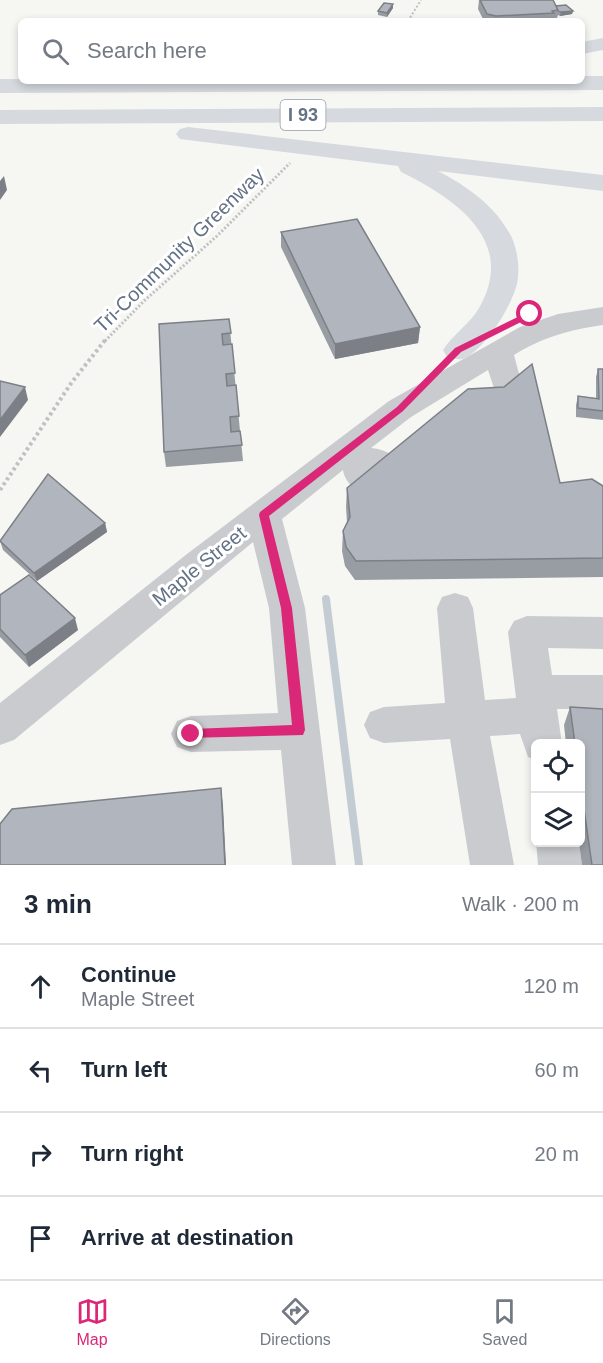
<!DOCTYPE html>
<html lang="en">
<head>
<meta charset="utf-8">
<style>
	:root { --surface:#fff; --page:#f2f2f3; --text:#1f2937; --muted:#747a83; --line:#e0e1e3; --accent:#db2777 }
	body { margin:0; font-family:Helvetica,sans-serif; background:var(--page); color:var(--text) }
	.controls { position:absolute; right:18px; bottom:18px; display:grid; overflow:hidden; border-radius:9px; box-shadow:0 3px 9px #0003 }
	.controls button { width:54px; height:54px; display:grid; place-items:center; padding:0; border:0; border-bottom:2px solid var(--line); background:var(--surface); color:var(--text); font:30px sans-serif }
	.stop { position:absolute; width:18px; height:18px; margin:-14px; border:4px solid #db2777; border-radius:50%; background:#fff }
	.stop.end { background:#db2777; border-color:#fff; box-shadow:0 2px 6px #0008 }
	.list { margin:0; padding:0; list-style:none }
	h2 { display:flex; justify-content:space-between; align-items:center; height:78px; margin:0; padding:0 24px; font-size:26px }
	h2 small { font-size:20px; font-weight:400; color:var(--muted) }
	.list li { display:grid; grid-template-columns:39px 1fr auto; gap:18px; align-items:center; box-sizing:border-box; height:84px; padding:0 24px; border-top:2px solid var(--line) }
	.list b { display:block; font-size:22px; white-space:nowrap }
	.list p { margin:0; font-size:20px; white-space:nowrap; color:var(--muted) }
	.list em { font-size:20px; font-style:normal; color:var(--muted) }
	.icon { flex:none; width:33px; height:33px; fill:none; stroke:currentColor; stroke-width:2; stroke-linecap:round; stroke-linejoin:round }
	.map { position:relative; flex:none; width:603px; height:865px; overflow:hidden }
	.search { position:absolute; background:var(--surface); box-shadow:0 3px 9px #0003; left:18px; right:18px; top:18px; height:66px; display:flex; align-items:center; gap:15px; box-sizing:border-box; padding:0 21px; border-radius:9px; color:var(--muted); font-size:22px }
	.sheet { height:414px; background:var(--surface) }
	nav { display:flex; justify-content:space-around; align-items:center; box-sizing:border-box; height:84px; border-top:2px solid var(--line); background:var(--surface); font-size:16px; color:var(--muted) }
	nav a { display:grid; justify-items:center; gap:3px }
	nav .on { color:var(--accent) }
	.map>svg:first-child { display:block }
	.lines { fill:none; stroke-linecap:round; stroke-linejoin:round }
	.stream { stroke:#c4ccd3; stroke-width:8 }
	.path-far2 { stroke:#c0c1c4; stroke-width:2; stroke-dasharray:2 2; stroke-linecap:butt }
	.path-far1 { stroke:#c0c1c4; stroke-width:3; stroke-dasharray:2 2; stroke-linecap:butt }
	.path { stroke:#c0c1c4; stroke-width:4; stroke-dasharray:3 3; stroke-linecap:butt }
	.minor { fill:#c9cbcf; fill-rule:evenodd }
	.highway { fill:#d6dadf; fill-rule:evenodd }
	.wall { fill:#989da3 }
	.shaded-wall { fill:#7c7f85 }
	.building { fill:#b1b6be; stroke:#7c7f85; stroke-width:1.5 }
	.route { fill:#db2777 }
	.labels { text-anchor:middle; dominant-baseline:central; stroke-width:6; stroke-linejoin:round; paint-order:stroke }
	.shield { fill:#fff; stroke:#929caa; stroke-width:1.5 }
	.shield-label { font-size:18px; font-weight:bold; fill:#647286 }
	.street-label { font-size:20px; fill:#647286; stroke:#fff }
</style>
</head>
<body>
<div class="map">
<svg width="603" height="865" viewBox="0 0 603 865">
	<rect width="100%" height="100%" fill="#f6f7f3"/>
	<g class="lines">
		<path class="stream" d="M326 599 359 865"/>
		<path class="path-far2" d="M408 21 421 0"/>
		<path class="path-far1" d="M105 341 144 301 217 236 290 163"/>
		<path class="path" d="M0 490 72 382 106 339"/>
		<path class="minor" d="M603 307V325C569 330 543 337 514 355L525 396 521 403 510 406 499 403 488 370 411 417 371 448C387 449 399 458 406 471L402 479 390 483 386 493C369 498 346 490 343 470L282 519 305 608 336 865H292L281 750 191 752 177 747 171 734 177 721 191 716 278 713 269 608 253 542 14 740 0 745V703L187 554 389 401 520 327 558 314Z
			M455 593 468 597 473 608 485 700 516 698 508 632 514 621 527 616 603 617V649L548 648 552 675H603V709H557L562 744H536V760L528 757 520 734 490 736 514 865H470L450 739 384 743 370 738 364 725 370 712 384 707 445 703 437 608 442 597Z
			M536 841 579 842 582 865H538Z"/>
		<path class="highway" d="M603 38V50L582 54V42Z
			M582 76H603V90L0 93V79L582 81Z
			M603 107V121L0 124V110Z
			M188 127 603 175V191L438 171C467 186 497 207 512 238 518 252 520 270 517 284 511 307 489 342 469 356 463 361 455 359 447 357L443 350C453 334 470 324 479 308 518 240 454 198 401 172L398 166 180 139 176 134 180 129Z"/>
	</g>
	<path class="wall" d="M479 0H553L556 6 573 11 572 14 560 16 558 15 556 21H484L478 9Z
		M393 8 387 17 378 15V11Z
		M281 232 420 327 418 343 335 359 281 247Z
		M229 319 243 461 166 467 164 452Z
		M598 369H603V420L576 417V405L578 396 596 398V377Z
		M560 483 603 486V577L355 580 345 566 342 551 343 531 347 522 346 507 347 488Z
		M105 523 107 532 37 581 3 550 0 541Z
		M0 595 78 630 29 667 0 637Z
		M570 707 603 709V865H582L579 843H580V744H566L564 725Z"/>
	<path class="shaded-wall" d="M393 4V8L387 17V13Z
		M573 11 572 14 560 16 561 12Z
		M4 176 7 190 0 200V181Z
		M420 327 418 343 335 359V344Z
		M25 387 28 400 0 437V420Z
		M105 523 107 532 37 581 34 573Z
		M75 618 78 630 29 667 25 655Z
		M221 788 223 806 226 865H225Z"/>
	<path class="building" d="M480 0H553L558 10 552 11 554 13 496 16 487 14Z
		M384 3 393 4 387 13 378 11Z
		M566 5 573 11 561 12 558 11 556 6Z
		M357 219 420 327 335 344 281 232Z
		M229 319 231 333 222 334 223 345 232 344 235 373 226 374 227 386 236 385 239 416 230 417 231 432 240 431 242 445 164 452 159 324Z
		M532 364 560 483 592 479 603 486V558L356 561 346 547 343 531 350 517 347 488 468 389 504 387Z
		M598 369H603V411L578 408V396L599 399Z
		M0 381 25 387 0 420Z
		M48 474 105 523 34 573 0 541Z
		M29 575 75 618 25 655 0 629V595Z
		M570 707 603 709V865H592L580 782V744H575Z
		M221 788 225 865H0V824L12 809Z"/>
	<path class="route" d="M530 311 534 314 533 316 461 352 403 411 269 516 292 608 305 730 303 735 186 738V730L191 729 292 725 281 608 259 515 260 512 397 407 455 348Z"/>
	<g class="labels">
		<rect class="shield" x="280.5" y="100" width="45" height="30" rx="4.5"/>
		<g class="shield-label">
			<text x="303" y="115">I 93</text>
		</g>
		<g class="street-label">
			<text transform="translate(179 250) rotate(-44)">Tri-Community Greenway</text>
			<text transform="translate(199 566) rotate(-39)">Maple Street</text>
		</g>
	</g>
</svg>
<div class="controls">
<button><svg class="icon" aria-label="locate" viewBox="0 0 24 24"><circle cx="12" cy="12" r="6"/><path d="M12 2v4M12 18v4M2 12h4M18 12h4"/></svg></button>
<button><svg class="icon" aria-label="layers" viewBox="0 0 24 24"><path d="M12 4l9 5-9 5-9-5zM3 14l9 5 9-5"/></svg></button>
</div>
<div class="stop" style="left:530px;top:314px"></div>
<div class="stop end" style="left:191px;top:734px"></div>
<div class="search"><svg class="icon" aria-label="search" viewBox="0 0 24 24"><circle cx="10" cy="10" r="6"/><path d="M15 15l6 6"/></svg>Search here</div>
</div>
<section class="sheet">
<h2>3 min<small>Walk · 200 m</small></h2>
<ul class="list">
<li><svg class="icon" aria-label="ahead" viewBox="0 0 24 24"><path d="M12 20V5M6 11l6-6 6 6"/></svg><div><b>Continue</b><p>Maple Street</p></div><em>120 m</em></li>
<li><svg class="icon" aria-label="left" viewBox="0 0 24 24"><path d="M17 20v-9H6M10 6l-5 5 5 5"/></svg><div><b>Turn left</b></div><em>60 m</em></li>
<li><svg class="icon" aria-label="right" viewBox="0 0 24 24"><path d="M7 20v-9h11M14 6l5 5-5 5"/></svg><div><b>Turn right</b></div><em>20 m</em></li>
<li><svg class="icon" aria-label="arrive" viewBox="0 0 24 24"><path d="M6 21V4h12l-3 4 3 4H6"/></svg><div><b>Arrive at destination</b></div></li>
</ul>
</section>
<nav>
<a class="on"><svg class="icon" aria-label="map" viewBox="0 0 24 24"><path d="M3 6l6-2 6 2 6-2v14l-6 2-6-2-6 2zM9 4v14M15 6v14"/></svg>Map</a>
<a><svg class="icon" aria-label="directions" viewBox="0 0 24 24"><path d="M12 3l9 9-9 9-9-9zM9 14v-3h6M13 9l2 2-2 2"/></svg>Directions</a>
<a><svg class="icon" aria-label="saved" viewBox="0 0 24 24"><path d="M7 4h10v16l-5-4-5 4z"/></svg>Saved</a>
</nav>
</body>
</html>
